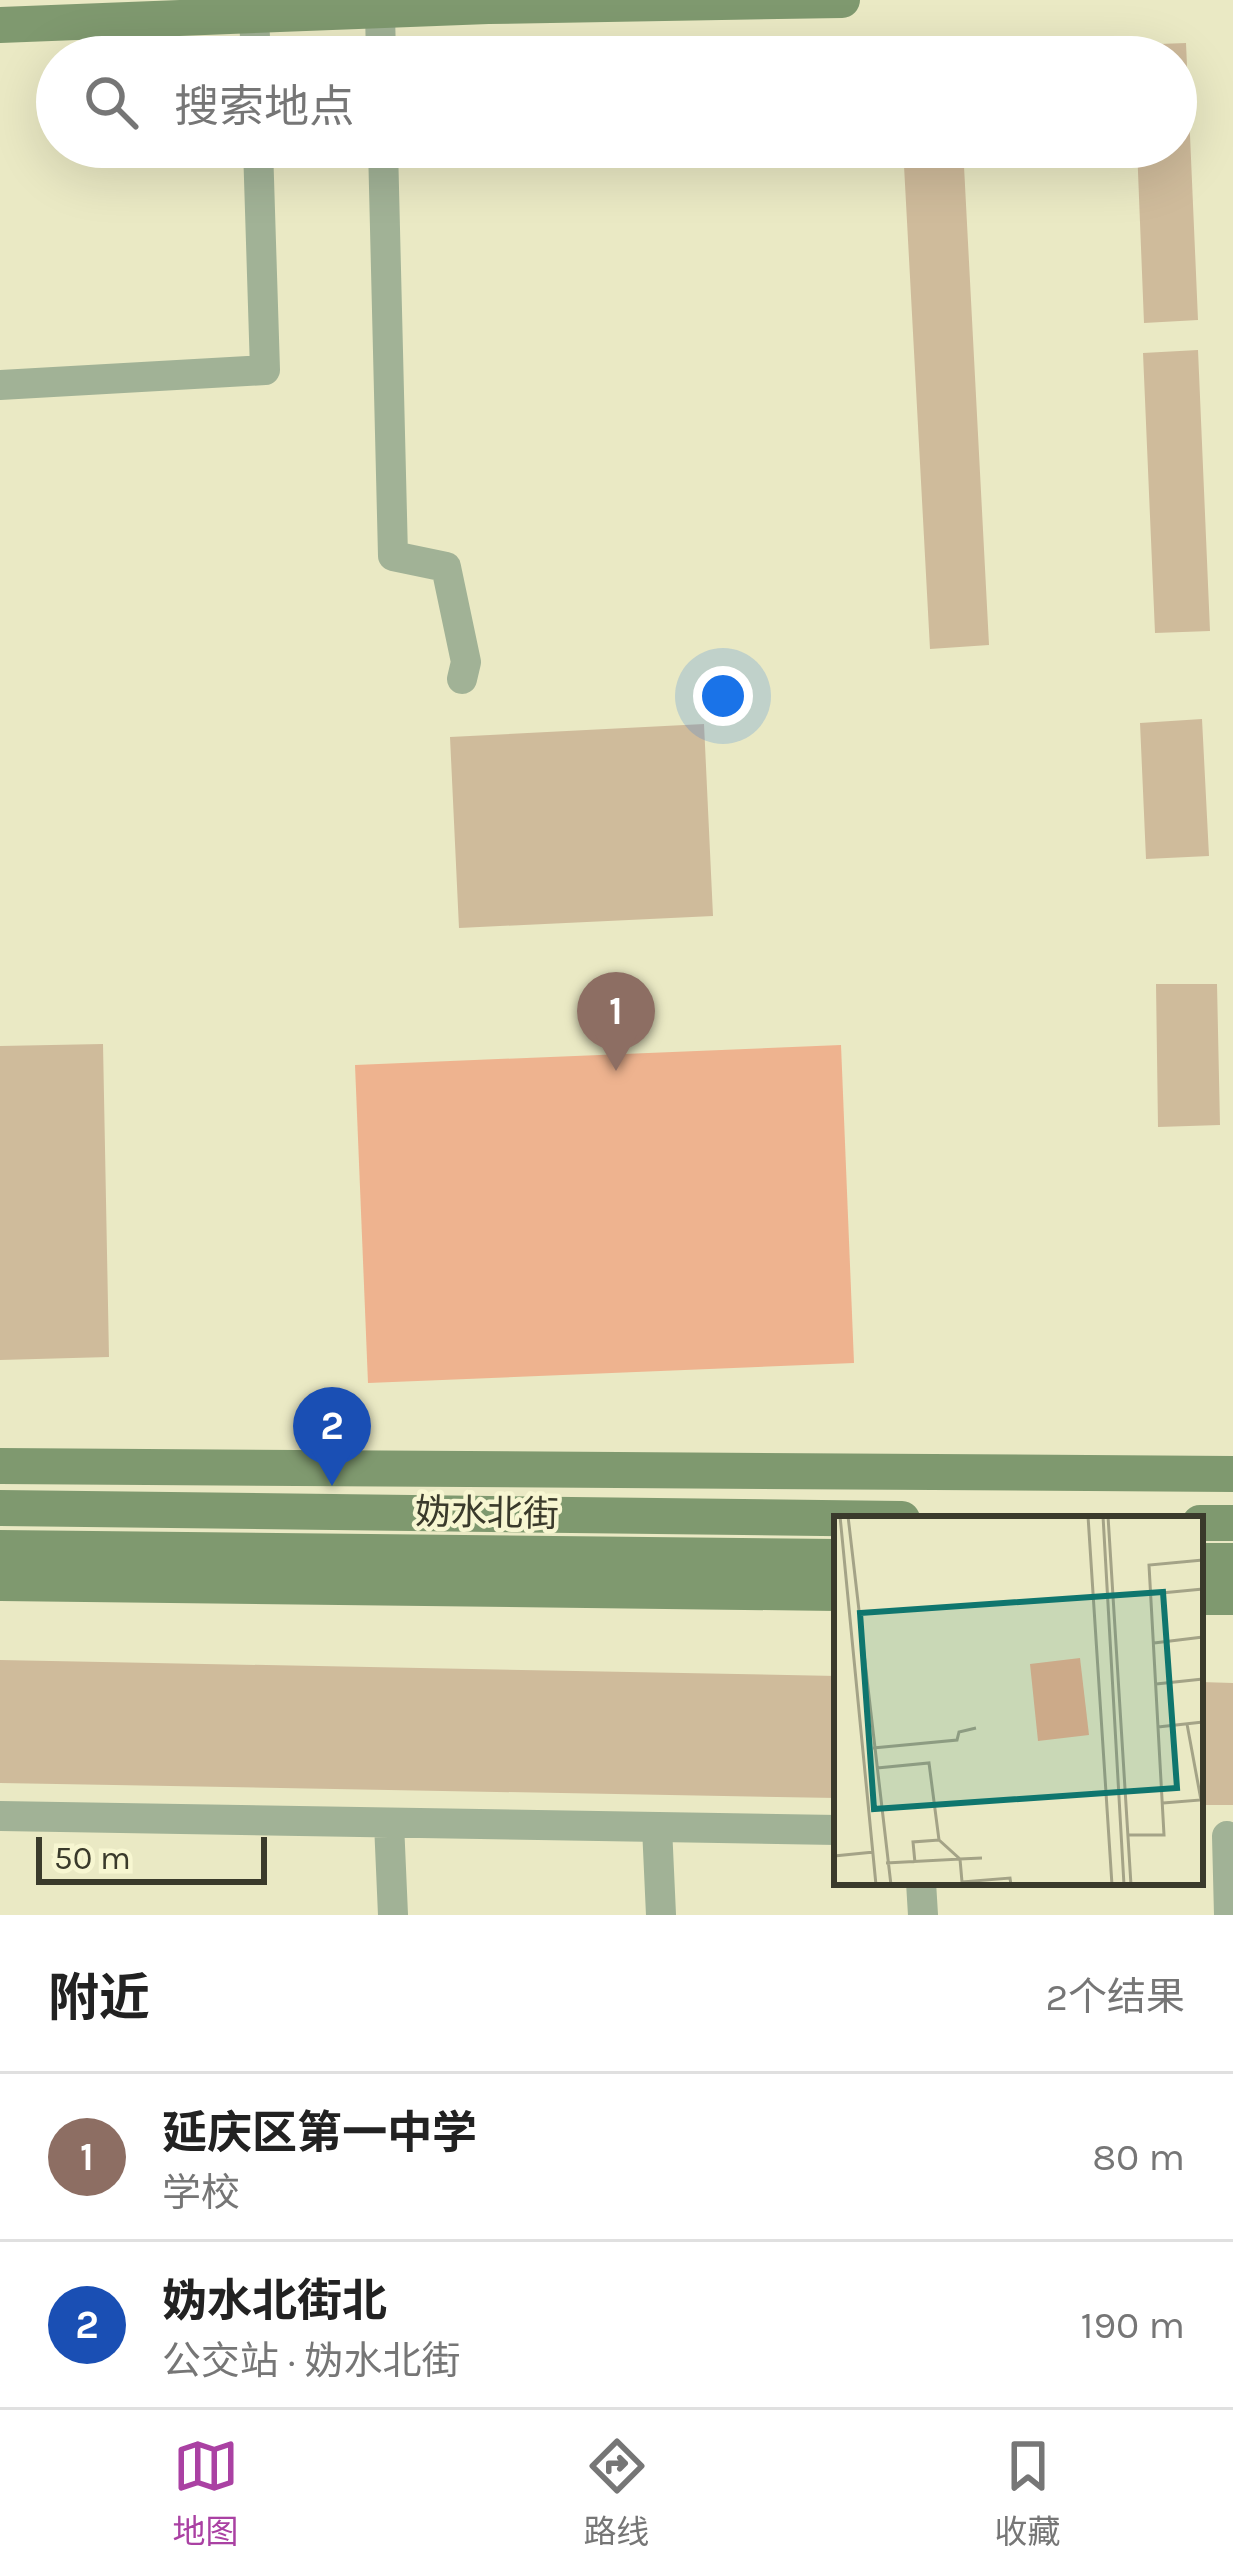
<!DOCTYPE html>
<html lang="zh">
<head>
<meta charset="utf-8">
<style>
	:root { --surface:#fff; --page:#f2f2f2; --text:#222; --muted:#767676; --line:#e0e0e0; --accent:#aa41a3 }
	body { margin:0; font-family:Karla,"Noto Sans SC",sans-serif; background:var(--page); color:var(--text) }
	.scale { position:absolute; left:36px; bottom:30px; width:231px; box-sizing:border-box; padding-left:12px; border:6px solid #3a3a2b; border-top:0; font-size:33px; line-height:42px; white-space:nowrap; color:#3a3a2b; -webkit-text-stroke:9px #f7f6d1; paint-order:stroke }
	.you { position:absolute; left:723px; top:696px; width:42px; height:42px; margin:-30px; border:9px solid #fff; border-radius:50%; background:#1a73e8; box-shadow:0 0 0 18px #1a73e833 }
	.badge { display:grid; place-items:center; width:78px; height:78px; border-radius:50%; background:var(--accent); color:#fff; font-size:39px; font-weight:700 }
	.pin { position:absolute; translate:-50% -99px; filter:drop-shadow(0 3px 6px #0008) }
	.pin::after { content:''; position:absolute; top:63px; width:42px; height:36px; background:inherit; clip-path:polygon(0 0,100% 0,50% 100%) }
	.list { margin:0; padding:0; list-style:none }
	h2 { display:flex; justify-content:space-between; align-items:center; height:156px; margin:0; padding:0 48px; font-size:51px }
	h2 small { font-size:39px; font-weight:400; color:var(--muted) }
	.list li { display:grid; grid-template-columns:78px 1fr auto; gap:36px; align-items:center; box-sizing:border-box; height:168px; padding:0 48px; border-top:3px solid var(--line) }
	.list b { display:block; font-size:45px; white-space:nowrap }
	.list p { margin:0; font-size:39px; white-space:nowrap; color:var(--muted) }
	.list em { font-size:39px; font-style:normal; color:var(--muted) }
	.icon { flex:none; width:66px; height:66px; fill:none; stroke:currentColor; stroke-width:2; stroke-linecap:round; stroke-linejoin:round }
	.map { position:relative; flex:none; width:1233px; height:1915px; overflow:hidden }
	.search { position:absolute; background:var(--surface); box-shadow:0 12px 48px #0002; left:36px; right:36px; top:36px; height:132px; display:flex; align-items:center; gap:30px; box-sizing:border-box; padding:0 42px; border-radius:66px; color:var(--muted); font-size:45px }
	.sheet { height:492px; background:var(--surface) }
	nav { display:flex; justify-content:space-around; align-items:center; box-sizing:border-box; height:168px; border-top:3px solid var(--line); background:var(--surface); font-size:33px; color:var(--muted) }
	nav a { display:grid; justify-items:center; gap:6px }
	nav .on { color:var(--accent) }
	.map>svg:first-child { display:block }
	.green { fill:#eeb38f }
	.building { fill:#cfbb9b }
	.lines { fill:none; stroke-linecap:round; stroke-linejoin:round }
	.street { stroke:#a1b296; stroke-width:30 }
	.secondary { stroke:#7f996f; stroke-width:36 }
	.labels { text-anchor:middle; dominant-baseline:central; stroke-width:9; stroke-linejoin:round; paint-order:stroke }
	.street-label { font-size:36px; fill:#3a3a2b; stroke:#f7f6d1 }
	.inset-road { fill:none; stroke:#a4a387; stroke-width:3 }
	.view { fill:#0f766e; fill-opacity:0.15; stroke:#0f766e; stroke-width:6 }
	.inset-edge { fill:none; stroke:#3a3a2b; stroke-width:6 }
</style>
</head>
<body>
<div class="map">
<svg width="1233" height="1915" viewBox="0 0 1233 1915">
	<rect width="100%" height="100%" fill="#eae9c4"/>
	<path class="green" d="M841 1045 854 1363 368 1383 355 1065Z"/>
	<path class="building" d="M1186 43 1198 320 1144 323 1137 147H1176V57H1133L1132 45Z
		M903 147H963L989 645 930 649Z
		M1198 350 1210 631 1155 633 1143 353Z
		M1202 719 1209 856 1146 859 1140 723Z
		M704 724 713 916 459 928 450 737Z
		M1156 984H1217L1220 1125 1158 1127Z
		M103 1044 109 1357 0 1360V1046Z
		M0 1660 837 1676V1798L0 1783Z
		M1200 1682 1233 1683V1805H1200Z"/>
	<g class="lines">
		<path class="street" d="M380 12 381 57
			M254 18 256 57
			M383 147 393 556 446 567 466 662 462 679
			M0 385 265 370 258 147
			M0 1816 837 1830
			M389 1823 393 1915
			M657 1827 661 1915
			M1227 1836 1229 1915
			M921 1882 923 1915"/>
		<path class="secondary" d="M0 25 488 6 842 0
			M0 1466 1233 1474
			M0 1508 902 1519
			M1200 1523H1233
			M0 1548 837 1557
			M1200 1561H1233
			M0 1583 837 1593
			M1200 1597H1233"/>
	</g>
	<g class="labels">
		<g class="street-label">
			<text transform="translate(487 1513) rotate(1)">妫水北街</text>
		</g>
	</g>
	<g transform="translate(834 1516)">
		<rect width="369" height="369" fill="#eae9c4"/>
		<path d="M246 142 255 219 204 225 196 148Z" fill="#eeb38f"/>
		<path class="inset-road" d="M6 0 42 369M14 0 57 369M254 0 278 369M269 0 290 369M274 0 297 369M317 78 369 73M320 127 369 121M322 168 369 163M324 211 369 206M39 232 123 224 125 216 142 212M43 252 95 247 105 324M329 287 367 284 353 208M293 319H330L315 49 369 44M0 340 40 336M52 347 126 343 128 366 176 362 177 369M81 347 79 326 105 324 126 343 148 342"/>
		<path class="view" d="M329 76 343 272 40 293 26 97Z"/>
		<rect width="369" height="369" class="inset-edge"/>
	</g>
</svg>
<div class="scale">50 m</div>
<div class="you"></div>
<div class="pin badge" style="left:616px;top:1071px;background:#8d6e63">1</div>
<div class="pin badge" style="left:332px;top:1486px;background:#1a4fb4">2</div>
<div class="search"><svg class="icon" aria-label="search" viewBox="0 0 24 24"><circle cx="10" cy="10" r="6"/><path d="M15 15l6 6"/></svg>搜索地点</div>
</div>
<section class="sheet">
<h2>附近<small>2个结果</small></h2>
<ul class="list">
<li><span class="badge" style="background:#8d6e63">1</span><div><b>延庆区第一中学</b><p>学校</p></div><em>80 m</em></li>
<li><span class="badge" style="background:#1a4fb4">2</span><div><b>妫水北街北</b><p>公交站 · 妫水北街</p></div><em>190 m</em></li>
</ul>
</section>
<nav>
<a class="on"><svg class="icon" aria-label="map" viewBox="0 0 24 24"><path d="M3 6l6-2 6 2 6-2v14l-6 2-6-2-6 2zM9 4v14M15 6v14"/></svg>地图</a>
<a><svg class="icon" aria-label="directions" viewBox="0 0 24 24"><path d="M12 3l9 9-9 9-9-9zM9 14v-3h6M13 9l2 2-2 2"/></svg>路线</a>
<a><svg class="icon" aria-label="saved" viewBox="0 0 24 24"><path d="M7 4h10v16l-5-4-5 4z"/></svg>收藏</a>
</nav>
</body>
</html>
